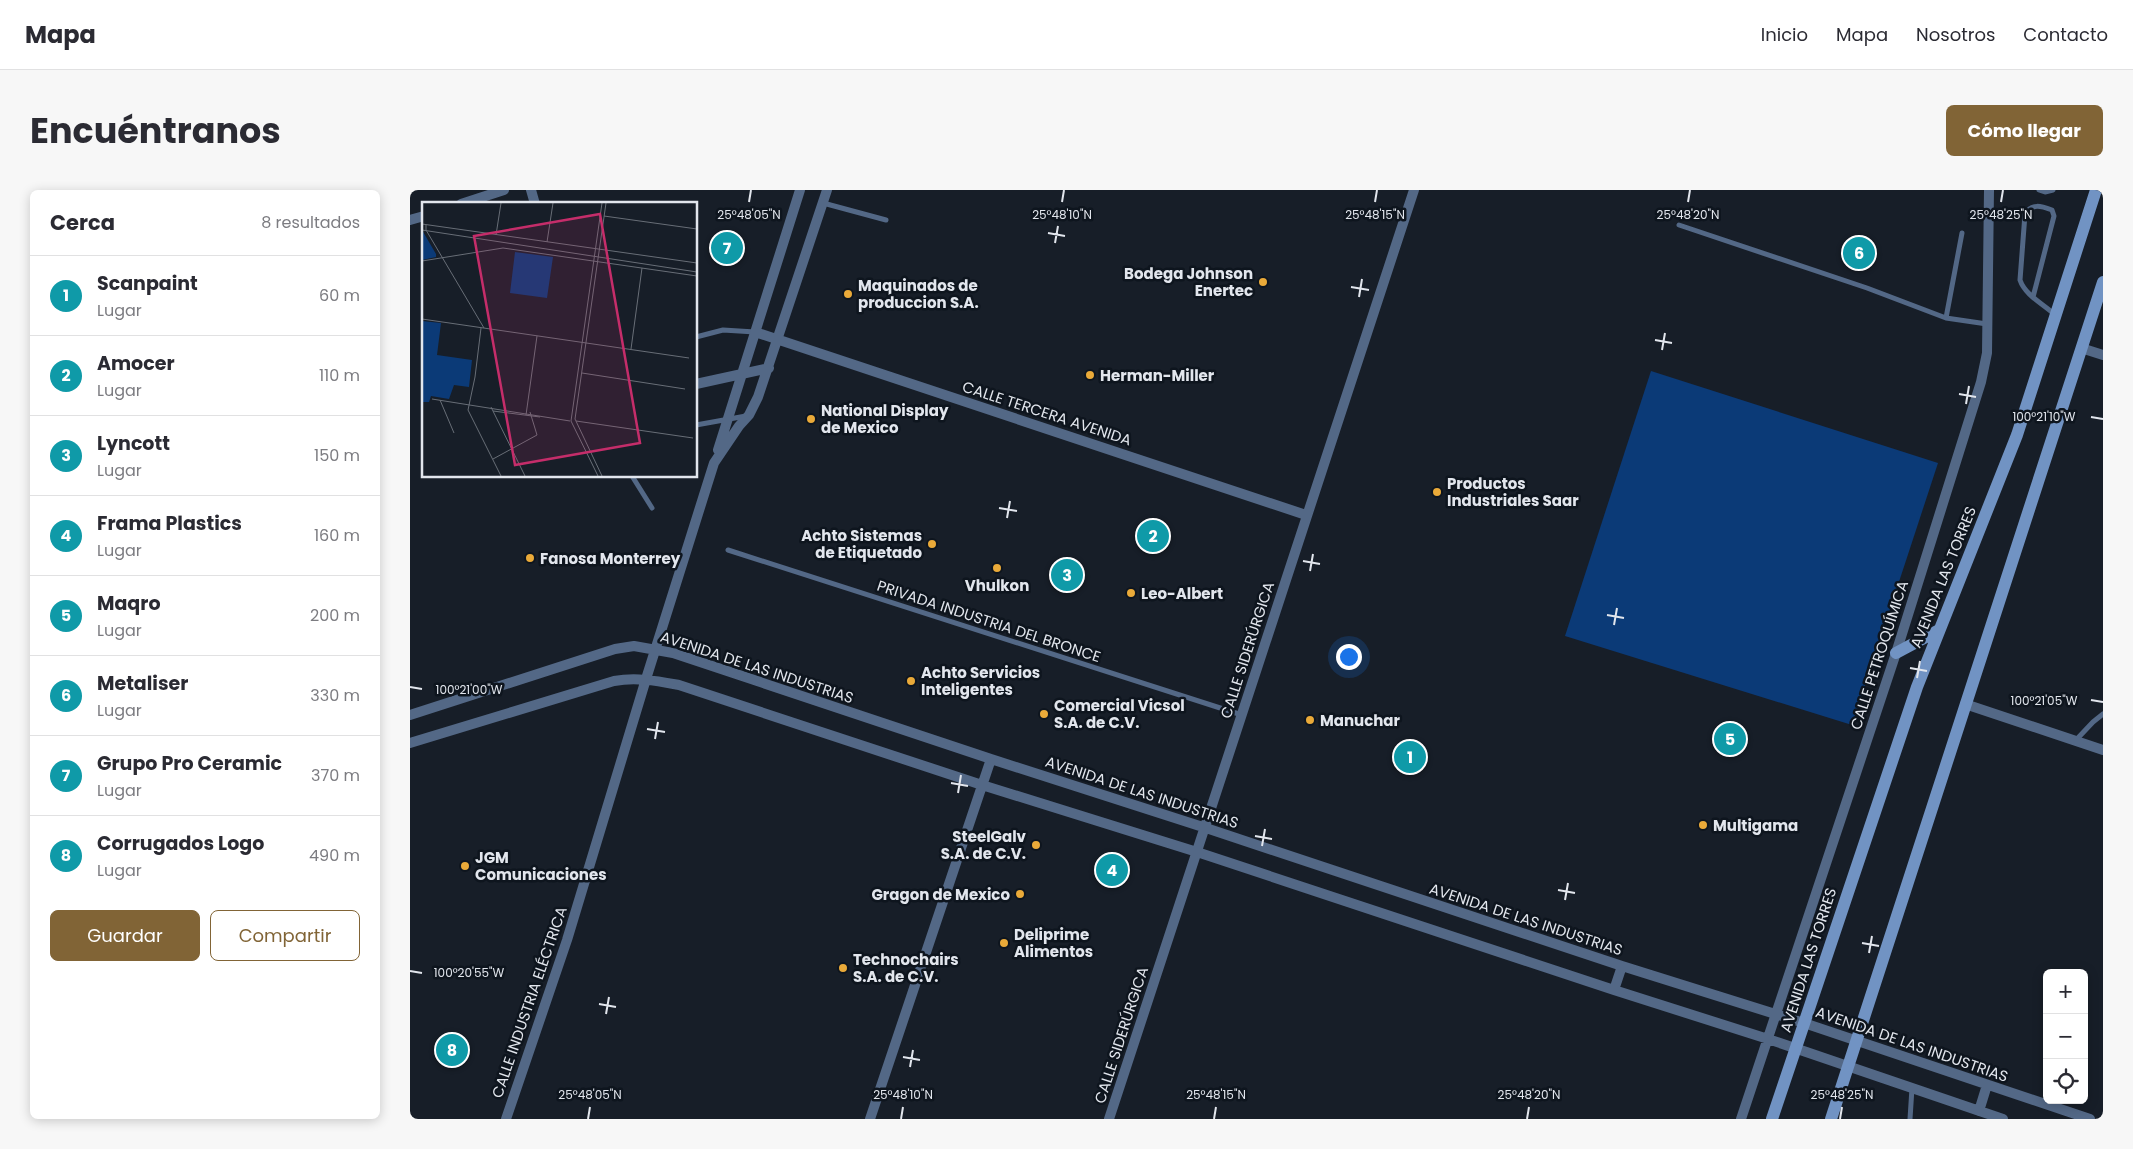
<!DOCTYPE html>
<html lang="es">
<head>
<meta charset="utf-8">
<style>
	:root { --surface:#fff; --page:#f7f7f7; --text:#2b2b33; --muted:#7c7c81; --line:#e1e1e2; --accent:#816436 }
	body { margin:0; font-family:Poppins,sans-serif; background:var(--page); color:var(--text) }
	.controls { position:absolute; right:15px; bottom:15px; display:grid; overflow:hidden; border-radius:8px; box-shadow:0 2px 12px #0003 }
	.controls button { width:45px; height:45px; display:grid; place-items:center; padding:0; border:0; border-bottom:1px solid var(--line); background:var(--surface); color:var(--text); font:25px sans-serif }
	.you { position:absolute; left:938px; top:466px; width:18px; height:18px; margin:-12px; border:4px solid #fff; border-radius:50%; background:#1a73e8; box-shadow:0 0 0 8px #1a73e833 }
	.badge { display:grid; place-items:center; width:32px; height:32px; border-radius:50%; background:var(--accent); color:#fff; font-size:16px; font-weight:700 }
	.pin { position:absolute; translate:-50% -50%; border:2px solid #fff; box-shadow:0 1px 5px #0006 }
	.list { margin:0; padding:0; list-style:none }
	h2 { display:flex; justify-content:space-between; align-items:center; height:65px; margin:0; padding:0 20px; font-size:21px }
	h2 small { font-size:16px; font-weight:400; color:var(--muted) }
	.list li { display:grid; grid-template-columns:32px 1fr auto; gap:15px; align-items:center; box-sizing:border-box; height:80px; padding:0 20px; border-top:1px solid var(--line) }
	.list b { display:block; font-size:19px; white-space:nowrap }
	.list p { margin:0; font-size:16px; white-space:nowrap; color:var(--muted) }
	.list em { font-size:16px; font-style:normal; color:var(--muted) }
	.actions { display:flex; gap:10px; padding:15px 20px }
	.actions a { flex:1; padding:11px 0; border:1px solid var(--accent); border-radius:8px; text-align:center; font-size:18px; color:var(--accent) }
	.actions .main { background:var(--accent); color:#fff }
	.icon { flex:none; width:28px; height:28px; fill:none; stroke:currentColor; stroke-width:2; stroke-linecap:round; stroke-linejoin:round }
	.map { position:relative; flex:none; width:1693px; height:929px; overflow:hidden; border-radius:8px }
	header { display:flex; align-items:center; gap:30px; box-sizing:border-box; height:70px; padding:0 25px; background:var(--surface); border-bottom:1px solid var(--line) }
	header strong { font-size:24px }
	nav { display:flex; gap:28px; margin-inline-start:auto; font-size:18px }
	.intro { display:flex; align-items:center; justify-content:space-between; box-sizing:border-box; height:120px; padding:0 30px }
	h1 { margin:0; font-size:35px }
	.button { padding:12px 22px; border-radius:8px; background:var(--accent); color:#fff; font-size:18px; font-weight:700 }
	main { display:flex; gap:30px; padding:0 30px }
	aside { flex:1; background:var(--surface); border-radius:8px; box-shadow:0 2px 12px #0003 }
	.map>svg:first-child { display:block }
	.green { fill:#0b3a77 }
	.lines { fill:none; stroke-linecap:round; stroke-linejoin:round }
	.lane { stroke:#536886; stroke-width:5 }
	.street { stroke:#536886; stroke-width:10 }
	.secondary { stroke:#7193c3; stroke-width:12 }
	.ticks { fill:none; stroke:#e2e6ed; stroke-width:2 }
	.poi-dot { fill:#eaaa39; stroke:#0e151e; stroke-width:2 }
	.labels { text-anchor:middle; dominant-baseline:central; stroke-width:5; stroke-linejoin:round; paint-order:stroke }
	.poi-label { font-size:15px; font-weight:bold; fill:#e2e6ed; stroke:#0e151e; text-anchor:start }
	.street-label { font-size:15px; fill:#e2e6ed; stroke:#0e151e }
	.inset-road { fill:none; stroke:#686e77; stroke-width:1 }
	.view { fill:#c52d6a; fill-opacity:0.15; stroke:#c52d6a; stroke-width:2.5 }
	.inset-edge { fill:none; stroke:#e2e6ed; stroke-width:2.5 }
	.ticks-label { font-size:12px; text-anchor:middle; fill:#e2e6ed; stroke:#0e151e; stroke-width:5; stroke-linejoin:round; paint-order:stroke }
</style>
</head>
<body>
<header>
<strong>Mapa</strong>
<nav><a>Inicio</a><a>Mapa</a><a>Nosotros</a><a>Contacto</a></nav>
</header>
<div class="intro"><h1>Encuéntranos</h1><a class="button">Cómo llegar</a></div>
<main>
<aside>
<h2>Cerca<small>8 resultados</small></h2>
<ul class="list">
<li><span class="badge" style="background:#0f9aa8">1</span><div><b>Scanpaint</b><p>Lugar</p></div><em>60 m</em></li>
<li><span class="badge" style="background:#0f9aa8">2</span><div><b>Amocer</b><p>Lugar</p></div><em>110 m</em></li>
<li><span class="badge" style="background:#0f9aa8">3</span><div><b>Lyncott</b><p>Lugar</p></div><em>150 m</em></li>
<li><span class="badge" style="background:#0f9aa8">4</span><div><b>Frama Plastics</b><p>Lugar</p></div><em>160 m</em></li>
<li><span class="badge" style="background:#0f9aa8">5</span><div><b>Maqro</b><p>Lugar</p></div><em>200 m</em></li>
<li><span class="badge" style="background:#0f9aa8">6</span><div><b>Metaliser</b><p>Lugar</p></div><em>330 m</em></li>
<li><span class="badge" style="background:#0f9aa8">7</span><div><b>Grupo Pro Ceramic</b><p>Lugar</p></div><em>370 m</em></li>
<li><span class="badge" style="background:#0f9aa8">8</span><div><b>Corrugados Logo</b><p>Lugar</p></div><em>490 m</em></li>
</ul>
<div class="actions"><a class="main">Guardar</a><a>Compartir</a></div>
</aside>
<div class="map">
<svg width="1693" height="929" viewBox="0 0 1693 929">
	<rect width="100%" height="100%" fill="#171e28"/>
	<path class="green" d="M1241 181 1528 273 1442 535 1155 446Z"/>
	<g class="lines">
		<path class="lane" d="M1629 0 1635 2 1643 0
			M413 13 476 30
			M1269 35 1457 98 1536 128 1577 134
			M1623 107 1644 26 1642 20C1631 16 1622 13 1615 24L1610 90C1615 105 1633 114 1644 124
			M1536 128 1552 43
			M286 147 313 140 345 142
			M286 235 336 226
			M222 286 242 318
			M318 360 832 525
			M1666 550 1683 532 1693 524
			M1500 929 1502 898"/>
		<path class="street" d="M121 0 125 14
			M51 14 94 0
			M0 30 14 26
			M345 142 896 325
			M1671 158 1693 165
			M286 194 359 178
			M308 260 390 0
			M1555 514 1693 560
			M0 525 205 459 224 456 263 463 581 569 796 638 1212 776 1394 833 1680 929
			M0 553 204 491C227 487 247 491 269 495L572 595 787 662 1204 800 1358 849 1593 929
			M1204 800 1212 776
			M1569 921 1577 895
			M96 929 157 750 236 489 304 273 329 236 339 225 348 207 417 0
			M460 929 581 569
			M699 929 1004 0
			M1331 929 1486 463 1571 192 1577 163 1579 0"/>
		<path class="secondary" d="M1486 463 1529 440
			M1362 929 1507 497 1607 245 1686 0
			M1421 929 1693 92"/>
	</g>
	<path class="ticks" d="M339 12 341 0M652 12 654 0M965 12 967 0M1278 12 1280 0M1591 12 1593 0M638 43 655 46M645 53 648 36M941 97 959 100M949 107 952 89M1245 150 1262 153M1252 160 1255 143M1549 204 1566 207M1556 214 1559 196M1681 227 1693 229M589 318 607 321M597 328 600 311M893 371 910 374M900 381 903 364M1197 425 1214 428M1204 435 1207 418M1500 478 1517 481M1507 488 1510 471M0 497 12 499M1681 510 1693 512M237 539 255 542M245 549 248 532M541 593 558 596M548 603 551 585M845 646 862 649M852 656 855 639M1148 700 1165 703M1155 710 1158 693M1452 753 1469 756M1459 763 1462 746M0 781 12 783M189 814 206 817M196 824 199 807M493 867 510 870M500 877 503 860M178 929 180 917M491 929 493 917M804 929 806 917M1117 929 1119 917M1430 929 1432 917"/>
	<g class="poi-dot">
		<circle cx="853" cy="92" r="5"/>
		<circle cx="438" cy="104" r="5"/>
		<circle cx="680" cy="185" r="5"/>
		<circle cx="401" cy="229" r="5"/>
		<circle cx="1027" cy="302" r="5"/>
		<circle cx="522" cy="354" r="5"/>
		<circle cx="120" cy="368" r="5"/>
		<circle cx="587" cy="378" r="5"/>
		<circle cx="721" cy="403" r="5"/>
		<circle cx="501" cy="491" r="5"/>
		<circle cx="634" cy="524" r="5"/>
		<circle cx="900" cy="530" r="5"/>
		<circle cx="1293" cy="635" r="5"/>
		<circle cx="626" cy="655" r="5"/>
		<circle cx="55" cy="676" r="5"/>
		<circle cx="610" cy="704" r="5"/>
		<circle cx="594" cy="753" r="5"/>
		<circle cx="433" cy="778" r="5"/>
	</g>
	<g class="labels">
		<g class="poi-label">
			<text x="843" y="83" text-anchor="end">Bodega Johnson<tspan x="843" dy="17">Enertec</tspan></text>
			<text x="448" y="95">Maquinados de<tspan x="448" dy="17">produccion S.A.</tspan></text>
			<text x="690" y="185">Herman-Miller</text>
			<text x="411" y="220">National Display<tspan x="411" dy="17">de Mexico</tspan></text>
			<text x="1037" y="293">Productos<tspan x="1037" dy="17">Industriales Saar</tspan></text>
			<text x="512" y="345" text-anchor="end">Achto Sistemas<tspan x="512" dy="17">de Etiquetado</tspan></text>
			<text x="130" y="368">Fanosa Monterrey</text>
			<text x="587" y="395" text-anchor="middle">Vhulkon</text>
			<text x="731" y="403">Leo-Albert</text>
			<text x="511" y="482">Achto Servicios<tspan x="511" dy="17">Inteligentes</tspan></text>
			<text x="644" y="515">Comercial Vicsol<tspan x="644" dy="17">S.A. de C.V.</tspan></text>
			<text x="910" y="530">Manuchar</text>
			<text x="1303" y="635">Multigama</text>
			<text x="616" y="646" text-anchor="end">SteelGalv<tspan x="616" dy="17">S.A. de C.V.</tspan></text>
			<text x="65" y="667">JGM<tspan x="65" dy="17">Comunicaciones</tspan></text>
			<text x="600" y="704" text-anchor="end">Gragon de Mexico</text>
			<text x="604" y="744">Deliprime<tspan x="604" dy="17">Alimentos</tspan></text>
			<text x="443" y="769">Technochairs<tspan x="443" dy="17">S.A. de C.V.</tspan></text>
		</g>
		<g class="street-label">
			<text transform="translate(637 223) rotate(18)">CALLE TERCERA AVENIDA</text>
			<text transform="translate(1533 387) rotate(-68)">AVENIDA LAS TORRES</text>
			<text transform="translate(579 431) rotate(18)">PRIVADA INDUSTRIA DEL BRONCE</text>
			<text transform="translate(837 460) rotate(-72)">CALLE SIDERÚRGICA</text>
			<text transform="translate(1469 465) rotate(-72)">CALLE PETROQUÍMICA</text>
			<text transform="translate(347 477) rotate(18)">AVENIDA DE LAS INDUSTRIAS</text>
			<text transform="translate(732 602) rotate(18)">AVENIDA DE LAS INDUSTRIAS</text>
			<text transform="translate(1116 729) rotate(18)">AVENIDA DE LAS INDUSTRIAS</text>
			<text transform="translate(1398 770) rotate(-72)">AVENIDA LAS TORRES</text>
			<text transform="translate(119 812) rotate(-71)">CALLE INDUSTRIA ELÉCTRICA</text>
			<text transform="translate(711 845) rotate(-72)">CALLE SIDERÚRGICA</text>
			<text transform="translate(1502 854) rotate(19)">AVENIDA DE LAS INDUSTRIAS</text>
		</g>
	</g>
	<g transform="translate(12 12)">
		<rect width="275" height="275" fill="#171e28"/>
		<path d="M0 28 14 52V55L0 58ZM93 50 131 55 125 96 88 91ZM0 119 19 121 15 153 50 158 47 185 32 183 27 197 9 194 7 200H0Z" fill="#0b3a77"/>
		<path class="inset-road" d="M182 14 275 27M0 22 275 61M4 23V28L62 126M0 28 275 70M74 33 79 1M125 40 131 1M0 59 81 46 275 74M0 117 267 156M59 126 53 175 46 208 79 274M209 147 220 66M160 171 263 187M10 197 148 219M18 198 32 231M69 205 103 274M71 209 118 215M104 213 115 134M154 219 271 236M71 257 115 233 108 210M176 274 149 219 180 1M180 274 153 217 184 1"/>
		<path class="view" d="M178 12 218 241 93 263 52 34Z"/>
		<rect width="275" height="275" class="inset-edge"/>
	</g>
	<g class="ticks-label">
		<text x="339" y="29">25°48'05"N</text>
		<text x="652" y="29">25°48'10"N</text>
		<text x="965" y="29">25°48'15"N</text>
		<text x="1278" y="29">25°48'20"N</text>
		<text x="1591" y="29">25°48'25"N</text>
		<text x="1634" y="231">100°21'10"W</text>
		<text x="59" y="504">100°21'00"W</text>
		<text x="1634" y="515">100°21'05"W</text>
		<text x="59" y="787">100°20'55"W</text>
		<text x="180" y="909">25°48'05"N</text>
		<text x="493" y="909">25°48'10"N</text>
		<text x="806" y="909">25°48'15"N</text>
		<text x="1119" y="909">25°48'20"N</text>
		<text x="1432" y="909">25°48'25"N</text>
	</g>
</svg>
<div class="controls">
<button>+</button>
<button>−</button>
<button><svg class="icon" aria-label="locate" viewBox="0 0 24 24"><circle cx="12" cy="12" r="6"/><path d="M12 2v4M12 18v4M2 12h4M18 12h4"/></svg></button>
</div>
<div class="you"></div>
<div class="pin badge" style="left:1000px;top:567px;background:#0f9aa8">1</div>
<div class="pin badge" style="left:743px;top:346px;background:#0f9aa8">2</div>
<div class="pin badge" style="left:657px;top:385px;background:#0f9aa8">3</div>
<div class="pin badge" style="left:702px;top:680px;background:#0f9aa8">4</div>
<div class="pin badge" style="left:1320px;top:549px;background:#0f9aa8">5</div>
<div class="pin badge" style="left:1449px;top:63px;background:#0f9aa8">6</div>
<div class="pin badge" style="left:317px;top:58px;background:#0f9aa8">7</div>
<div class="pin badge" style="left:42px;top:860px;background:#0f9aa8">8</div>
</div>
</main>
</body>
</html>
